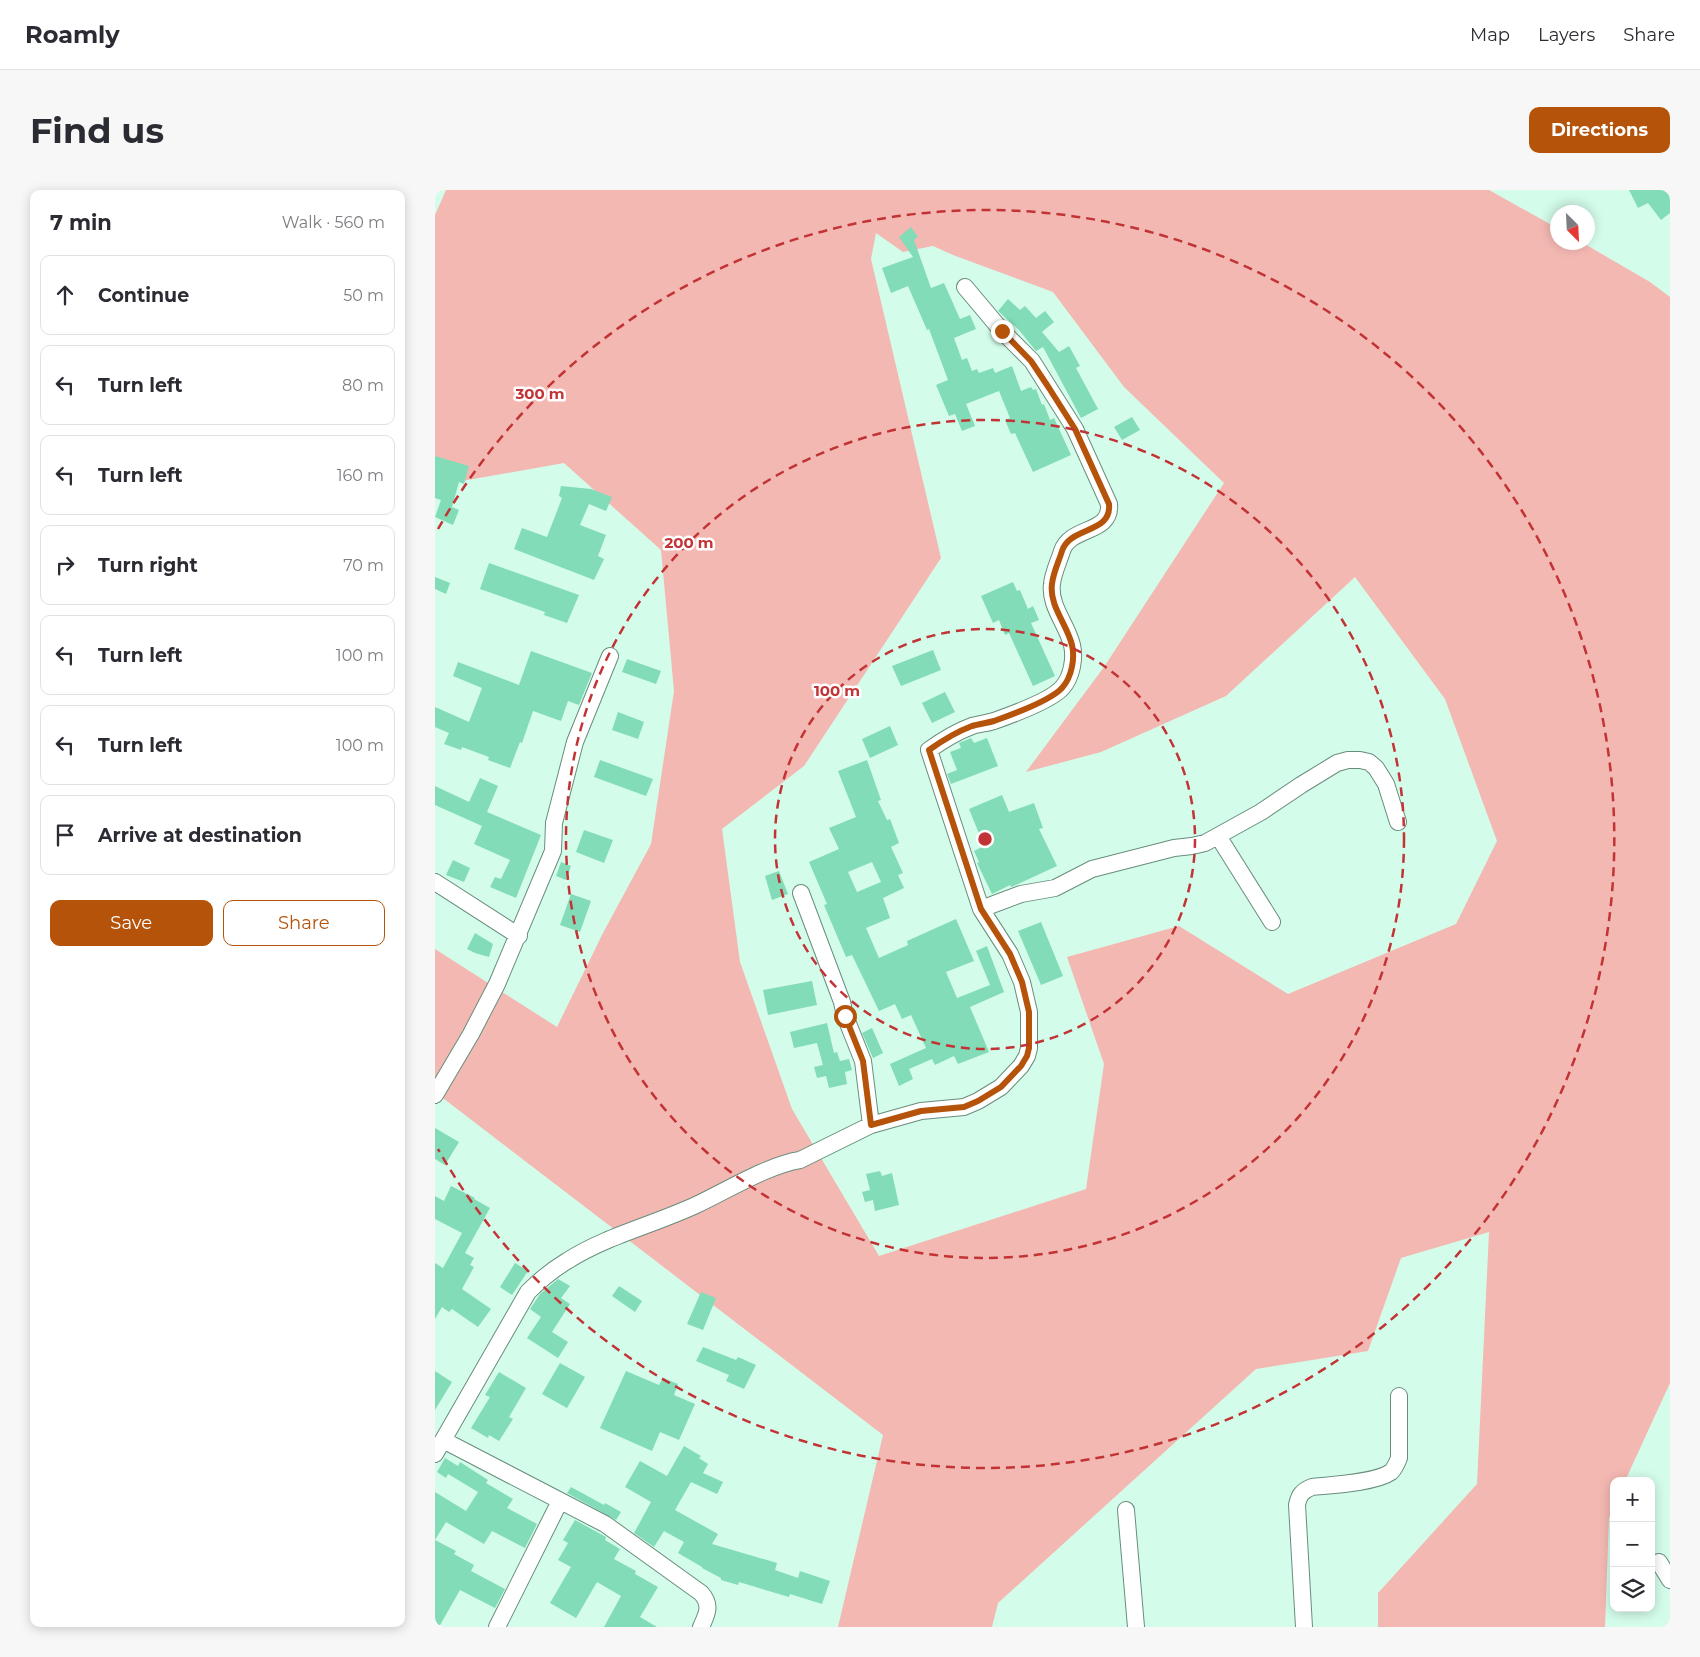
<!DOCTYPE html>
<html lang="en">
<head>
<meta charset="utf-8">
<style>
	:root { --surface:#fff; --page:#f7f7f7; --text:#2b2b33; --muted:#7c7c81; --line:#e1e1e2; --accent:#b45309 }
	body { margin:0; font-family:Montserrat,sans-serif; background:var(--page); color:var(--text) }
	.controls { position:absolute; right:15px; bottom:15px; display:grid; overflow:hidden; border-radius:10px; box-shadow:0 2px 12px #0003 }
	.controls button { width:45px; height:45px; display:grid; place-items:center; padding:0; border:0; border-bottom:1px solid var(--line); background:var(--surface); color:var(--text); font:25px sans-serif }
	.compass { position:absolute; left:1115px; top:15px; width:45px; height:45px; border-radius:50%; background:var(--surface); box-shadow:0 2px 12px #0003; rotate:156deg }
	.stop { position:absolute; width:15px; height:15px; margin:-11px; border:4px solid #b45309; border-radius:50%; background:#fff }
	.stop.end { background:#b45309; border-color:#fff; box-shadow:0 1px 5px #0008 }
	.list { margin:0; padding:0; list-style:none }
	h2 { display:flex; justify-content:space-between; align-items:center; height:65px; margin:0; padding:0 20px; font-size:21px }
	h2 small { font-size:16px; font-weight:400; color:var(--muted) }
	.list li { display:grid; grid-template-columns:32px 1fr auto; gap:15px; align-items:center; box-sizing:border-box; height:80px; margin:0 10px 10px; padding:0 10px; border:1px solid var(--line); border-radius:10px }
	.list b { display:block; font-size:19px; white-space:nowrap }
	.list em { font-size:16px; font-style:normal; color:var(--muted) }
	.actions { display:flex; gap:10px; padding:15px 20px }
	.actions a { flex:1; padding:11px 0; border:1px solid var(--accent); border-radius:10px; text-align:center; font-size:18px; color:var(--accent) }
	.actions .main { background:var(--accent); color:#fff }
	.icon { flex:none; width:28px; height:28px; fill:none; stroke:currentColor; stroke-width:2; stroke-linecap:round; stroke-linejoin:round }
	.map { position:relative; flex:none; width:1235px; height:1437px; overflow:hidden; border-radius:10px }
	header { display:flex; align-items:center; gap:30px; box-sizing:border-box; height:70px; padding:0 25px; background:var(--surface); border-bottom:1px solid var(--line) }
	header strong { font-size:24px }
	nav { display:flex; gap:28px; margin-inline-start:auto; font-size:18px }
	.intro { display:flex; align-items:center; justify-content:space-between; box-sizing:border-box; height:120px; padding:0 30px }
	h1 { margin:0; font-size:35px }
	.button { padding:12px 22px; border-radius:10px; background:var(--accent); color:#fff; font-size:18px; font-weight:700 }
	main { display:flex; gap:30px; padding:0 30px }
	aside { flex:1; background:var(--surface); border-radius:10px; box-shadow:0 2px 12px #0003 }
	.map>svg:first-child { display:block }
	.green { fill:#f3b8b2; fill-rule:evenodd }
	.building { fill:#81dcb7; fill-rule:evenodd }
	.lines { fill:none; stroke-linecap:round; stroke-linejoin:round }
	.street-casing { stroke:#688d7c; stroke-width:18 }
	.street { stroke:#fff; stroke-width:16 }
	.route { stroke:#b45309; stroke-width:6 }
	.ring { fill:none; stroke:#c23335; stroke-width:2.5; stroke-dasharray:9 6 }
	.centre { fill:#c23335; stroke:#fefefe; stroke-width:2.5 }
	.ring-label { font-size:15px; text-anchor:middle; font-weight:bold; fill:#c23335; stroke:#fefefe; stroke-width:5; stroke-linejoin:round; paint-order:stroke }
</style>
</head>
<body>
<header>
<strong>Roamly</strong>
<nav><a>Map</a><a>Layers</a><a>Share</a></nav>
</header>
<div class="intro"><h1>Find us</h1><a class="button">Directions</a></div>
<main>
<aside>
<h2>7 min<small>Walk · 560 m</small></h2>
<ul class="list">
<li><svg class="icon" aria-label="ahead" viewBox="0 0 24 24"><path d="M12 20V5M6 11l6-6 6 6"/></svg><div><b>Continue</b></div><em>50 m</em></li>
<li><svg class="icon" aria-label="left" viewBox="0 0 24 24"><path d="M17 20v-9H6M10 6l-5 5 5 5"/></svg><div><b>Turn left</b></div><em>80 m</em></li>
<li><svg class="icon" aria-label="left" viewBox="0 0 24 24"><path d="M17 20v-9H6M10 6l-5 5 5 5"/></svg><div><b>Turn left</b></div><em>160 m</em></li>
<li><svg class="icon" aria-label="right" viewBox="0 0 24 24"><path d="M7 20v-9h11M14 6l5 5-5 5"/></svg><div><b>Turn right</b></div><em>70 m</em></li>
<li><svg class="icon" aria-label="left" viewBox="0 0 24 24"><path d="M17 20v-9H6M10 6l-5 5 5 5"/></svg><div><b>Turn left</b></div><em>100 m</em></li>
<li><svg class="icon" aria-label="left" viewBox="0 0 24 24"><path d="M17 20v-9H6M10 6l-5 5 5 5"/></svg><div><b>Turn left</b></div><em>100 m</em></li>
<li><svg class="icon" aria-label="arrive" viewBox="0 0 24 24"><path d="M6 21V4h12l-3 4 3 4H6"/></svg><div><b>Arrive at destination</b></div></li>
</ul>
<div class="actions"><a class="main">Save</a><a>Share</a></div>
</aside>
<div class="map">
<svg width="1235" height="1437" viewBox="0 0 1235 1437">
	<rect width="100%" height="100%" fill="#d4fcea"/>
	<path class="green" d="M11 0H1054L1122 38V52L1148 53 1215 92 1235 107V1193L1190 1291H1179V1316L1174 1328 1170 1437H943V1403L1042 1294 1054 1042 966 1068 933 1161 821 1179 563 1413 557 1437H403L448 1245 0 902V759L122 837 168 743 216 654 239 501 226 360 129 273 27 291 0 283V25ZM441 43 468 62 498 56 518 65 618 102 689 197 789 293 669 477 591 582 666 562 791 506 920 387 1010 509 1062 651 1021 734 853 804 744 736 632 767 669 874 651 999 444 1066 357 919 305 772 287 639 369 576 506 368 436 69Z"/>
	<path class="building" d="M1194 0H1235V23L1226 30 1213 13 1203 18Z
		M476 37 483 47 479 50 496 98 509 93 525 129 535 125 541 139 519 148 527 170 532 168 537 181 542 179 544 183 558 178 560 183 577 176 586 201 596 197 598 200 601 199 607 215 609 214 615 230 619 228 636 265 598 282 580 243 576 244 570 230 575 228 564 201 531 214 540 236 527 241 520 224 514 226 501 195 513 190 494 139 492 140 473 96 456 103 447 78 478 67 464 47Z
		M573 109 585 120 590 116 601 128 610 121 619 132 607 142 624 162 634 156 645 176 641 178 663 219 646 228 608 157 601 161 584 140 563 121Z
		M697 227 705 240 687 250 679 237Z
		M0 266 34 276 29 294 24 292 17 317 24 320 18 335 0 327 6 310 0 308Z
		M126 296 156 299 177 307 171 321 154 314 145 335 171 345 163 366 169 369 159 390 79 359 87 338 112 347 127 308 124 306Z
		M54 373 144 405 132 433 109 425 110 422 45 399Z
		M0 387 15 393 11 404 0 399Z
		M578 392 582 401 585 400 593 419 598 416 604 430 596 433 620 486 598 496 574 443 570 445 564 430 558 433 546 406Z
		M498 460 506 480 466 496 457 476Z
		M96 461 157 483 144 515 133 511 126 531 98 521 87 553 85 552 75 578 53 570 54 567 27 557 26 560 9 554 14 543 0 537V517L34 532 47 498 18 486 23 472 84 495Z
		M192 469 226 481 221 494 187 482Z
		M510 502 520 522 497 533 487 513Z
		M183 522 209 532 203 549 177 540Z
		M455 536 463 555 435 568 427 549Z
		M536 548 539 553 552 548 563 576 516 594 512 584 522 580 515 562 526 558 524 553Z
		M165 570 218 589 211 606 159 587Z
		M432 570 446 610 443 611 452 630 455 629 464 653 456 657 468 683 463 685 469 698 448 708 455 728 431 738 444 768 473 755 472 751 521 729 539 771 511 782 522 808 555 795 541 761 552 756 569 802 535 817 554 862 523 874 519 866 500 875 497 869 474 879 478 889 464 896 455 874 491 858 476 825 467 829 460 814 444 821 417 765 411 767 389 715 392 714 374 672 404 659 394 638 421 627 403 581ZM437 672 446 692 422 702 413 682Z
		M45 588 63 596 52 622 106 645 81 708 55 697 60 687 66 689 75 670 39 654 47 636 0 615V596L34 612Z
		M567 605 574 622 599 613 608 638 604 639 622 676 581 695 576 697 575 695 557 704 542 673 544 672 539 661 549 656 534 619Z
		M149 640 178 650 169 673 141 662Z
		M18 670 35 678 29 692 11 685Z
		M126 672 136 676 131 690 121 686Z
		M344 681 353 704 337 710 330 686Z
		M136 704 156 711 145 742 125 735Z
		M606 732 628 786 606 795 583 741Z
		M40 743 58 754 54 767 40 763 32 759Z
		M377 791 382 815 333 825 328 800Z
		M392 833 399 863 402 862 405 871 414 869 417 880 410 882 412 894 394 898 391 886 382 888 379 877 388 875 382 853 359 858 355 842Z
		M437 838 448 863 438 868 427 843Z
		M0 938 24 952 10 975 0 969Z
		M445 981 447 986 457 983 464 1015 440 1021 438 1010 430 1012 427 1002 435 1000 431 984Z
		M16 996 40 1008 39 1009 55 1018 30 1063 39 1068 35 1075 39 1077 27 1099 56 1119 43 1137 17 1119 14 1122 7 1117 0 1129V1073L8 1078 27 1043 0 1029V1006L9 1011Z
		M80 1073 93 1081 77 1105 65 1097Z
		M123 1089 135 1096 126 1108 135 1114 117 1142 133 1152 123 1168 92 1148 106 1127 95 1119 105 1104Z
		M184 1096 207 1111 200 1122 177 1106Z
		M266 1102 281 1108 268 1140 252 1134Z
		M268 1157 301 1170 303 1167 321 1175 309 1199 291 1191 294 1185 261 1171Z
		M125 1173 150 1187 132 1218 107 1204Z
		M0 1181 17 1192 0 1220Z
		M191 1181 224 1195 228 1188 243 1194 239 1205 260 1214 244 1250 225 1242 217 1261 165 1238Z
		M64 1182 91 1198 74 1227 78 1229 64 1251 54 1245 53 1248 36 1238 55 1207 50 1205Z
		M249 1256 266 1266 264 1268 273 1274 268 1283 288 1292 282 1304 256 1292 240 1320 283 1344 277 1354 342 1373 340 1380 363 1388 365 1381 395 1391 387 1414 355 1404 354 1407 304 1392 303 1395 286 1390V1388L267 1378V1377L243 1363 249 1352 229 1341 219 1357 199 1343 216 1312 190 1297 205 1271 232 1286Z
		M10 1268 23 1276 25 1272 53 1290 51 1293 78 1309 72 1318 102 1334 90 1358 57 1341 49 1354 11 1332 0 1350 21 1361 19 1364 39 1375 36 1381 70 1399 60 1418 25 1400 4 1437H0V1302L31 1321 43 1302 13 1284 11 1288 2 1282Z
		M136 1297 169 1315 170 1313 186 1322 181 1330 132 1303Z
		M140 1330 171 1347 170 1350 185 1359 179 1369 201 1381 200 1384 223 1397 205 1427 222 1437H169L186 1406 162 1392 141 1428 115 1413 136 1377 123 1370 133 1353 128 1350Z"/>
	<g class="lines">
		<g class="street-casing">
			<path id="street" d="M783 646 837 732
				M0 692 84 746
				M366 703 407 812 410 826 428 871 436 935
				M546 719 586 704 620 698 657 679 739 658 757 656 770 653 826 622 866 595 902 573 913 570H925L934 572 941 578 951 594 963 632
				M0 905 36 844 62 794 118 661 119 633 140 552 175 466
				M8 1250 170 1334 266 1403C277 1415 272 1424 266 1437
				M0 1264 93 1102C105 1090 117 1080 132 1071 171 1046 218 1035 261 1015 291 1001 333 975 365 970L436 935 486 921 529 917 543 911 566 897 586 876 592 866 594 858V822L587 792 575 764 546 719 494 560C508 550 521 542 537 536 544 534 552 533 559 531 576 525 616 510 627 498 637 487 640 468 637 455 632 434 614 416 617 394 618 383 624 371 627 361 635 336 677 344 674 314L640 239 614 198 597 171 567 141 530 97
				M691 1320 701 1437
				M1224 1372 1235 1390
				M62 1437 125 1311
				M869 1437 862 1315C864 1305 867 1301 877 1297 896 1295 940 1293 956 1282 960 1278 962 1273 964 1268V1206"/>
		</g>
		<use href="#street" class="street"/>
	</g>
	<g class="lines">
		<path class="route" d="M410 826 428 871 436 935 486 921 529 917 543 911 566 897 586 876 592 866 594 858V822L587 792 575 764 546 719 494 560C508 550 521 542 537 536 544 534 552 533 559 531 576 525 616 510 627 498 637 487 640 468 637 455 632 434 614 416 617 394 618 383 624 371 627 361 635 336 677 344 674 314L640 239 614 198 596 171 567 141"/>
	</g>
	<g class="ring">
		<circle cx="550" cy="649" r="210"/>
		<circle cx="550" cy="649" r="419"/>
		<path d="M3 339A629 629 0 1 1 3 959"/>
	</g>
	<circle cx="550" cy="649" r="8" class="centre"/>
	<g class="ring-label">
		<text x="105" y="209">300 m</text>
		<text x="254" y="358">200 m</text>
		<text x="402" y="506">100 m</text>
	</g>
</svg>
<div class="controls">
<button>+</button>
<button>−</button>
<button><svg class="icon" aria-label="layers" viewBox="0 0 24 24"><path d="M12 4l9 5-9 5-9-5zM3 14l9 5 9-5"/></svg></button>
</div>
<svg class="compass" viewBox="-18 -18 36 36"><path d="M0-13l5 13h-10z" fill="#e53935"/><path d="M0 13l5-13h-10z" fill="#7c7c81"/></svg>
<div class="stop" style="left:410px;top:826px"></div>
<div class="stop end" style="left:567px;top:141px"></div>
</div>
</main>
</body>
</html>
